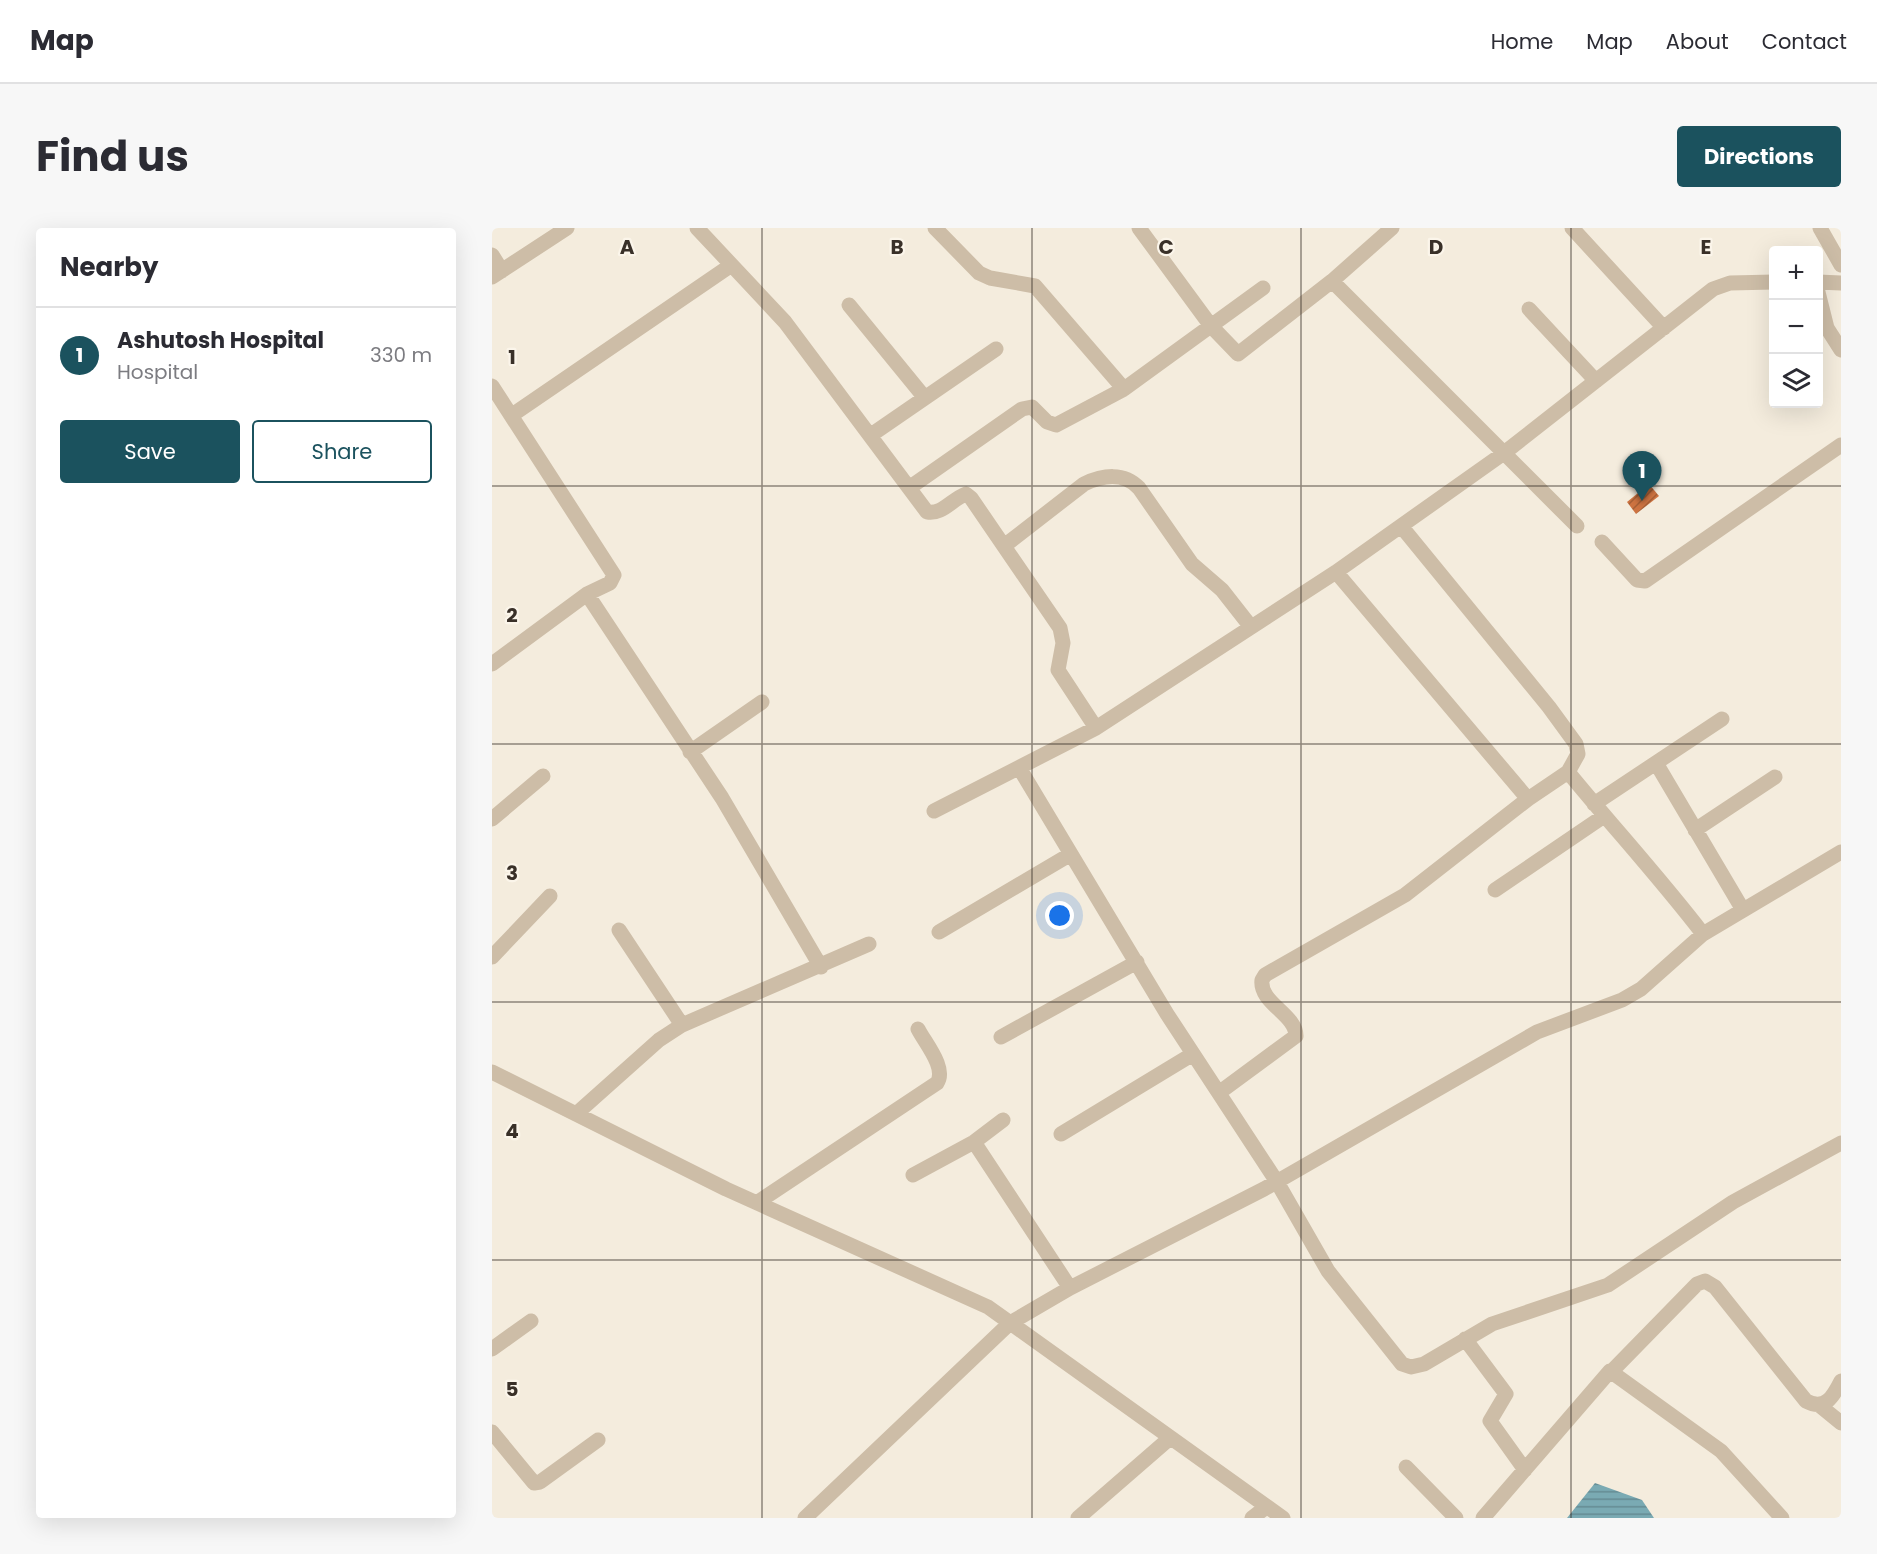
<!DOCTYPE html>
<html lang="en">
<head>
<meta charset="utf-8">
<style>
	:root { --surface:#fff; --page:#f7f7f7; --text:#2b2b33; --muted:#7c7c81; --line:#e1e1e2; --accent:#1b525e }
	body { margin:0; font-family:Poppins,sans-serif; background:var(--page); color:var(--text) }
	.controls { position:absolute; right:18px; top:18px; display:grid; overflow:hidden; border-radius:6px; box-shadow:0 6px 24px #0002 }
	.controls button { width:54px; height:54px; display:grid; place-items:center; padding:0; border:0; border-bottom:2px solid var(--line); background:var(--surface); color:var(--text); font:30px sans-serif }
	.you { position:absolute; left:568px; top:688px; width:21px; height:21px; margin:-15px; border:4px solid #fff; border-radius:50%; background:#1a73e8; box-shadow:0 0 0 9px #1a73e833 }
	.badge { display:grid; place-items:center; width:39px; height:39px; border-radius:50%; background:var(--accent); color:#fff; font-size:20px; font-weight:700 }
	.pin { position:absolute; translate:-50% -50px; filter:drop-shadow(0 2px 3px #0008) }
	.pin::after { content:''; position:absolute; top:32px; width:21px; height:18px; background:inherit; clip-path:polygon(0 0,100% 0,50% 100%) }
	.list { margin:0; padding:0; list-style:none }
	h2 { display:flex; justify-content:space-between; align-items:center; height:78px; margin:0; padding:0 24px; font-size:26px }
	h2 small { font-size:20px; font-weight:400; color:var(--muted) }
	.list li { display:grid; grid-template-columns:39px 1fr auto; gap:18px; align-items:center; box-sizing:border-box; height:96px; padding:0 24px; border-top:2px solid var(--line) }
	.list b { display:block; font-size:22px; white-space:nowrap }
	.list p { margin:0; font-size:20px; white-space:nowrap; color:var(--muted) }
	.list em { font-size:20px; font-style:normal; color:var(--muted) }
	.actions { display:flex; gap:12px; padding:18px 24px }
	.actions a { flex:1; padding:14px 0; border:2px solid var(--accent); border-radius:6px; text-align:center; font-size:21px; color:var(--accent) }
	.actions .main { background:var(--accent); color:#fff }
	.icon { flex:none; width:33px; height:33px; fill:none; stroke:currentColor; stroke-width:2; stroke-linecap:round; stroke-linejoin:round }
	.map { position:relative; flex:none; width:1349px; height:1290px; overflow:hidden; border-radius:6px }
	header { display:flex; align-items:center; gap:36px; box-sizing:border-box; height:84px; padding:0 30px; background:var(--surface); border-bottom:2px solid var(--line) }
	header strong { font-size:28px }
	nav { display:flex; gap:33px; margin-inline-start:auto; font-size:21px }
	.intro { display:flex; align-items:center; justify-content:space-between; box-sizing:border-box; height:144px; padding:0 36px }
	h1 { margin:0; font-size:42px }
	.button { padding:15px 27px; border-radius:6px; background:var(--accent); color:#fff; font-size:21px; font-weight:700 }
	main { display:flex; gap:36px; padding:0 36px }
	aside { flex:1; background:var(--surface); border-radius:6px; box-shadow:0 6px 24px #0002 }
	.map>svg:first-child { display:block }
	.water { fill:url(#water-rules) }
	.building { fill:url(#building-hatch) }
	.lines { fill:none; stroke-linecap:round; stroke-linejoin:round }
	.minor { stroke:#cdbda7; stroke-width:15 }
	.grid { fill:none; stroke:#393028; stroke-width:1.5; stroke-opacity:0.55 }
	.grid-label { font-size:20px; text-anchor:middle; font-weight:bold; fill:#393028; stroke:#fbf5ea; stroke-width:4.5; stroke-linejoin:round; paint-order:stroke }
</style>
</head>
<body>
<header>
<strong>Map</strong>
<nav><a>Home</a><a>Map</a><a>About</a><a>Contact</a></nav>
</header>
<div class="intro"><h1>Find us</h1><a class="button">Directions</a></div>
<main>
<aside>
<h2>Nearby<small></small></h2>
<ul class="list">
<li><span class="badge">1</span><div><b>Ashutosh Hospital</b><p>Hospital</p></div><em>330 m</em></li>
</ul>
<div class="actions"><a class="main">Save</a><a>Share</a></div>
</aside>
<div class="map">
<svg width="1349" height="1290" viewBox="0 0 1349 1290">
	<defs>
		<pattern id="water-rules" width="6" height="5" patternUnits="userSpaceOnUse" patternTransform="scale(1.5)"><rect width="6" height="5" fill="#7aaab3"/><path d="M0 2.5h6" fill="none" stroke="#658b92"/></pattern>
		<pattern id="building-hatch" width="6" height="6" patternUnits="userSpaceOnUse" patternTransform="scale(1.5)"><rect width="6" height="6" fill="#cd7341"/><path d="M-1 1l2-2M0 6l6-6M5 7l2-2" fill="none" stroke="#a75f36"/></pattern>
	</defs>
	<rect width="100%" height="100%" fill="#f4ecdd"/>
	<path class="water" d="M1103 1255 1150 1272 1162 1290H1075Z"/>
	<path class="building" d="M1157 256 1167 268 1144 286 1135 274Z"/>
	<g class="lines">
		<path class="minor" d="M205 0 293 94 435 284C450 287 460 271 474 266L479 270 568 400 571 415 566 442 604 500
			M443 0 487 45 498 50 543 58 632 161
			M647 0 719 98 746 126 840 53 900 0
			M1080 0 1172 100
			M1328 0 1349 37
			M0 27 10 43
			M0 49 75 0
			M840 53 1085 298
			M1326 54 1349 55
			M1326 64 1335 100 1349 122
			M357 77 433 170
			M1037 81 1104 153
			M0 158 122 347 118 355 95 366 0 436
			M20 187 238 38
			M379 207 504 121
			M417 260 530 181 540 179 555 194 564 197 632 161 771 60
			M1110 314 1145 352 1153 353 1349 217
			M512 318 592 256C611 247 632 244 647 260L700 336 730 362 759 399
			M844 344 1036 571
			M95 366 230 570 329 739
			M198 524 270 474
			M1164 535 1251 682
			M528 541 675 786 785 954 836 1043 910 1136 919 1139 932 1136 1000 1096 1116 1057 1241 974 1349 915
			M1076 544C1121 599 1168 650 1211 706
			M1102 576 1230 491
			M442 583 604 500 844 344 1012 225 1221 61 1238 55 1282 54
			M0 591 51 548
			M1203 602 1283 549
			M1003 662 1112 588
			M127 702 190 797
			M447 704 579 626
			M0 729 58 668
			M509 809 645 734
			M0 844 234 961 496 1079 791 1290
			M728 864 804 808C804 786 767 775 770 752L773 747 913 667 1036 571 1076 544 1086 526 1084 516 1057 479 909 298
			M84 886 167 812 190 797 377 716
			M569 906 701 826
			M482 914 578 1060
			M421 947 482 914 511 892
			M266 974 445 855C455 840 433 815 426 801
			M973 1111 1014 1166 998 1193 1033 1242
			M0 1121 39 1093
			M1119 1144 1205 1056 1213 1053 1223 1059 1314 1173C1333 1183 1341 1169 1349 1153
			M1327 1177 1349 1195
			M0 1204 42 1255 48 1254 106 1212
			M914 1239 964 1290
			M313 1290 518 1095 578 1060 772 961 1045 804 1130 772 1149 761 1211 706 1349 624
			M586 1290 678 1210
			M760 1290 773 1280
			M991 1290 1118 1143 1229 1223 1290 1290"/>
	</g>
	<path class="grid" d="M270 0V1290M540 0V1290M809 0V1290M1079 0V1290M0 258H1349M0 516H1349M0 774H1349M0 1032H1349"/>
	<g class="grid-label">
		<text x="135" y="26">A</text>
		<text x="405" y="26">B</text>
		<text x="674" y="26">C</text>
		<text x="944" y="26">D</text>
		<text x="1214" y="26">E</text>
		<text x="20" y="136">1</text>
		<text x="20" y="394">2</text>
		<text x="20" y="652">3</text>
		<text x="20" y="910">4</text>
		<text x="20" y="1168">5</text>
	</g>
</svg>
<div class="controls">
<button>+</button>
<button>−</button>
<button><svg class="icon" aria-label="layers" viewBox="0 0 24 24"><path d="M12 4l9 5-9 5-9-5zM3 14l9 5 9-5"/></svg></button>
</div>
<div class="you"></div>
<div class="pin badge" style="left:1150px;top:273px">1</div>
</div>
</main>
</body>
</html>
